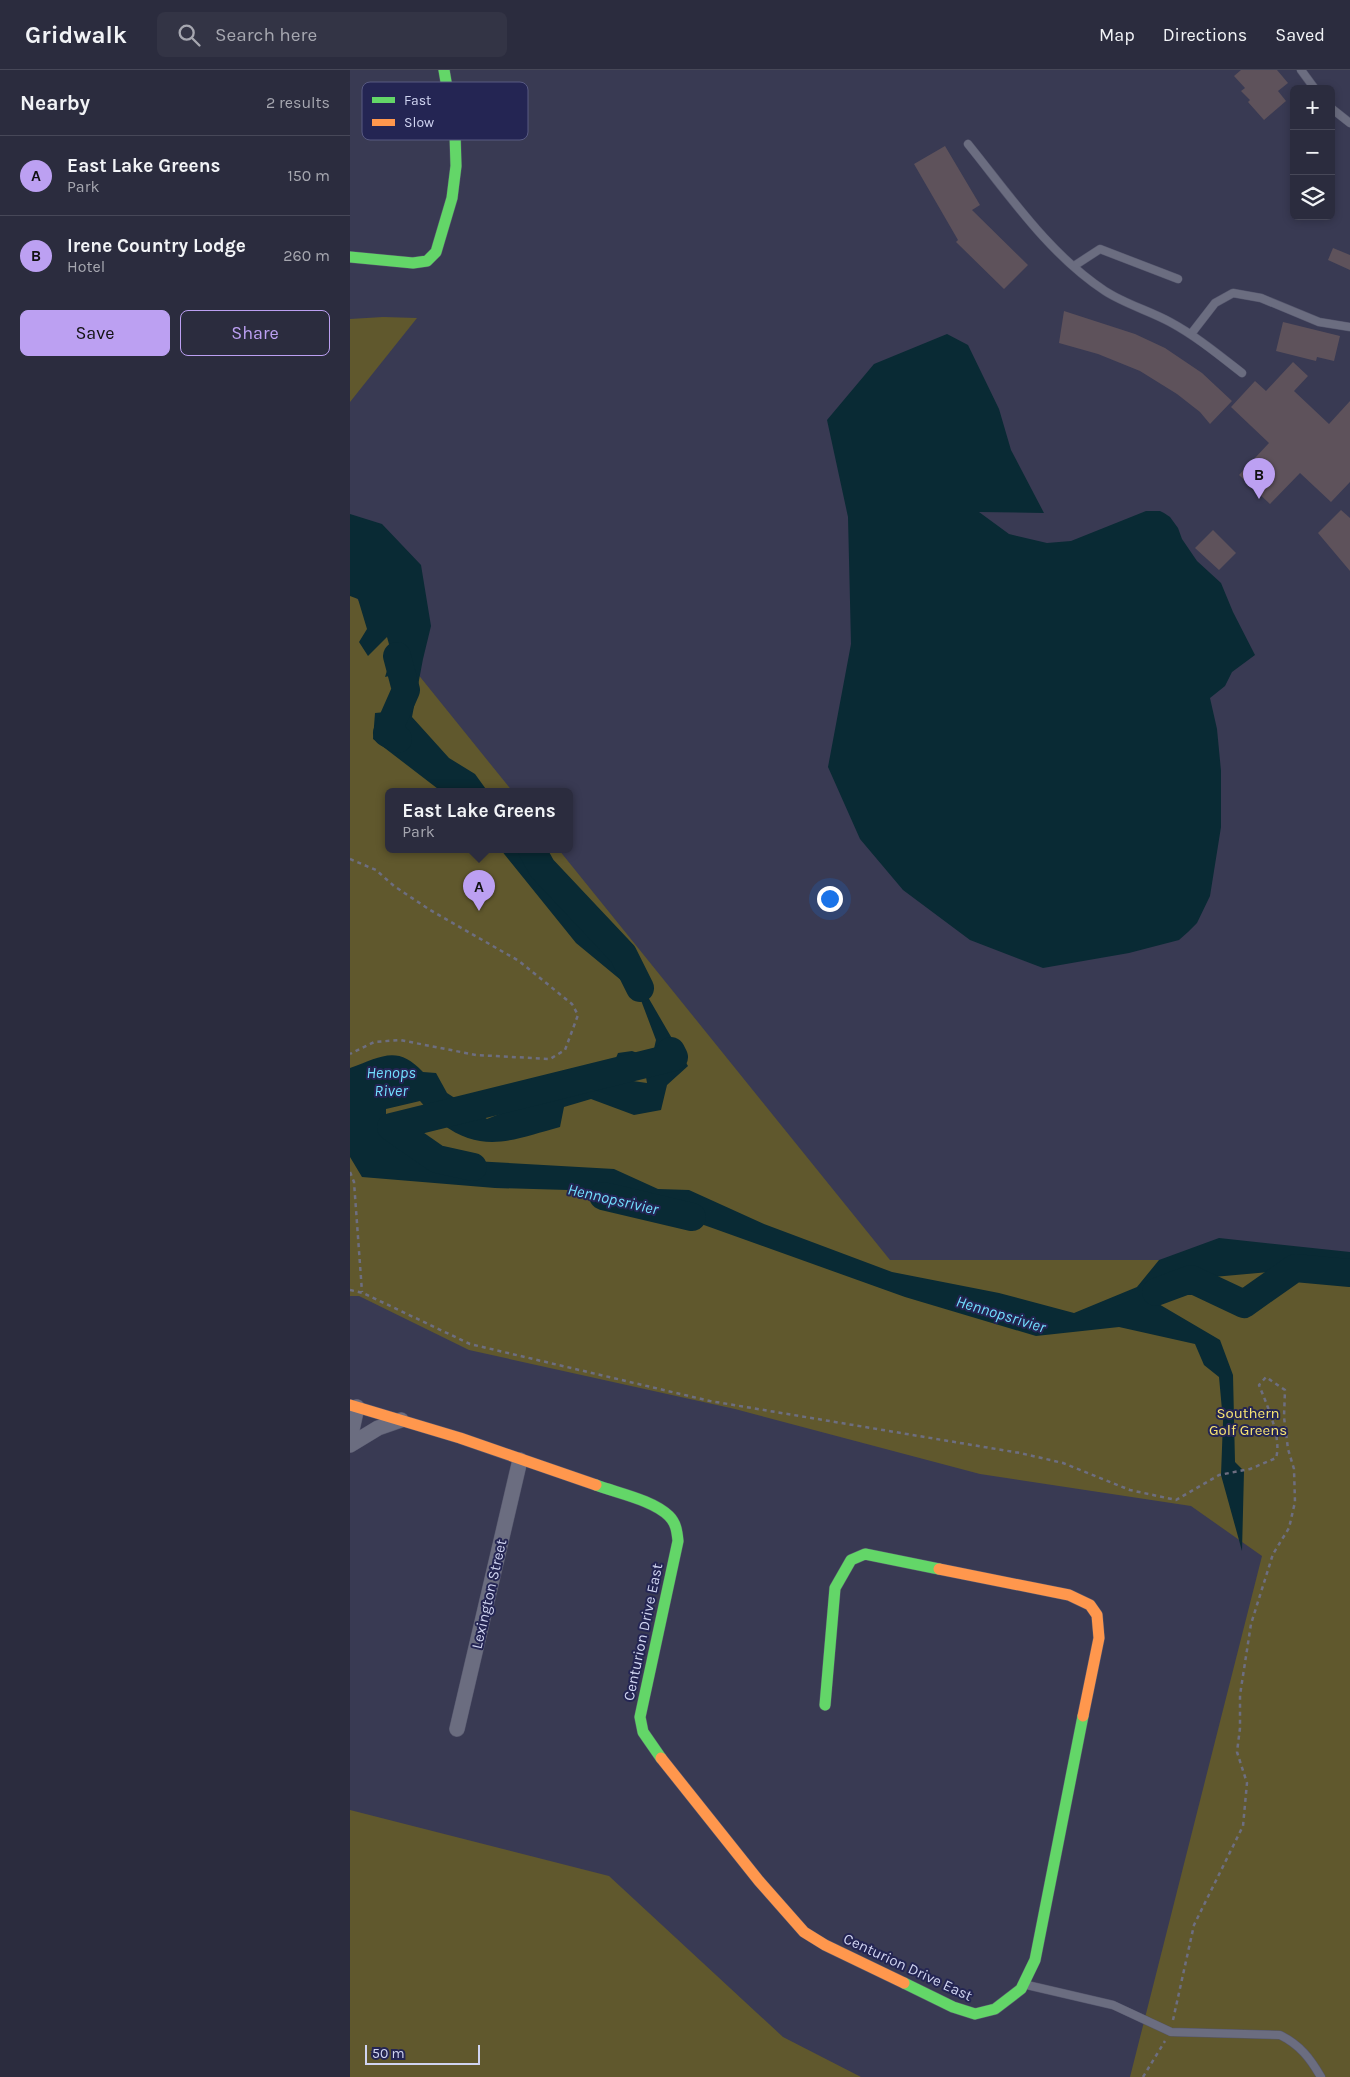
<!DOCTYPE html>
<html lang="en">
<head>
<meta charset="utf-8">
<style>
	:root { --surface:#2b2c3e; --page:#333445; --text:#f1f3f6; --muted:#a6a7b0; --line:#474858; --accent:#bca0f2 }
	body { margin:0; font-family:Karla,sans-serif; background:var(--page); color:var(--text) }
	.controls { position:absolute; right:15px; top:15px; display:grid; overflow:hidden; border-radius:8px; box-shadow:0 2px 8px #0003 }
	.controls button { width:45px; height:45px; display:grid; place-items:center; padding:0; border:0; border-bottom:1px solid var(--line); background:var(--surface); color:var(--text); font:25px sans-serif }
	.scale { position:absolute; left:15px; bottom:12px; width:115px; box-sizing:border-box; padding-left:5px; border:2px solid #d0d4f1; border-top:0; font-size:14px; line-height:18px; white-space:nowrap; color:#d0d4f1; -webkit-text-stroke:4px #242553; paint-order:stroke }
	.you { position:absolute; left:479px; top:828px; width:18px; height:18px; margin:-12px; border:4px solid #fff; border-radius:50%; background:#1a73e8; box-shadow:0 0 0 8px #1a73e833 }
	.badge { display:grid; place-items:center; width:32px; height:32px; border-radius:50%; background:var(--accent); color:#111; font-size:16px; font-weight:700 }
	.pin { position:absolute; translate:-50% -41px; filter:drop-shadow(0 1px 2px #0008) }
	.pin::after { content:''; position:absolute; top:26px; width:18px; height:15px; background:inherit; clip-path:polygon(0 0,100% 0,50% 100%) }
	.popup { position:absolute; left:35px; top:718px; width:188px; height:65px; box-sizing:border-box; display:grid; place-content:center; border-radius:8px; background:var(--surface); filter:drop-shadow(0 1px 4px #0005); font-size:16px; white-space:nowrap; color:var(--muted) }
	.popup b { font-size:19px; color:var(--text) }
	.popup::after { content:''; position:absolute; left:50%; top:100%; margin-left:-10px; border:10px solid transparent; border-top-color:var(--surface) }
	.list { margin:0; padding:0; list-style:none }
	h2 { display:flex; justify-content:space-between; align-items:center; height:65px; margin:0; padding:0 20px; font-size:21px }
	h2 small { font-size:16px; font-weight:400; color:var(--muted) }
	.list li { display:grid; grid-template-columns:32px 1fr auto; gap:15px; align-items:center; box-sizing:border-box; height:80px; padding:0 20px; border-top:1px solid var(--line) }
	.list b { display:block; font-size:19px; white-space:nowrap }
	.list p { margin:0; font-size:16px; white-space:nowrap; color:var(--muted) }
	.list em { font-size:16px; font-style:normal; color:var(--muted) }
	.actions { display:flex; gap:10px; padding:15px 20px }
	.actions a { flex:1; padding:11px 0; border:1px solid var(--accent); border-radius:8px; text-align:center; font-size:18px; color:var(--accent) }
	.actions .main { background:var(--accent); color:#111 }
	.icon { flex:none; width:28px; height:28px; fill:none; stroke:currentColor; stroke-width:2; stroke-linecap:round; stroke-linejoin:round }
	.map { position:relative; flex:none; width:1000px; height:2007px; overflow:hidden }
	header { display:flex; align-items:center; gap:30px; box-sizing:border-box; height:70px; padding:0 25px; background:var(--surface); border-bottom:1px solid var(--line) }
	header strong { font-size:24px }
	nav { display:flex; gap:28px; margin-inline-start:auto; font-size:18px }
	.search { width:350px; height:45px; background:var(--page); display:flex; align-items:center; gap:12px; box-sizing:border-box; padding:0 18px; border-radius:8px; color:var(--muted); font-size:19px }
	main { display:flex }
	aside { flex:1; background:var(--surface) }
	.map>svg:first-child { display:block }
	.green { fill:#60582d }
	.water { fill:#092a34 }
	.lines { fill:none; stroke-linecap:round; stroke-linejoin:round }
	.river { stroke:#092a34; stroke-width:28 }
	.building { fill:#5e525b }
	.lane-casing { stroke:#55566c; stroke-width:9 }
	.street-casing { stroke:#55566c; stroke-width:16 }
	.fast-casing { stroke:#55566c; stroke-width:12 }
	.slow-casing { stroke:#55566c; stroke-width:12 }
	.path { stroke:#6d6e80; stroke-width:2.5; stroke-dasharray:4 4; stroke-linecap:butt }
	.lane { stroke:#6b6d80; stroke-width:8 }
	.street { stroke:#6b6d80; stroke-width:15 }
	.fast { stroke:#63d668; stroke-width:11 }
	.slow { stroke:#ff974d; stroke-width:11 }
	.labels { text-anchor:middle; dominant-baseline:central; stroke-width:4; stroke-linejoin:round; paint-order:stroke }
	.park-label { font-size:15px; fill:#f9e573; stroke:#242553 }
	.street-label { font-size:15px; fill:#d0d4f1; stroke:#242553 }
	.water-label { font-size:16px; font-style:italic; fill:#71defe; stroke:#242553 }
	.key { fill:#242553; stroke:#585a82; stroke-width:1 }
	.key-label { font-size:14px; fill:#d0d4f1 }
</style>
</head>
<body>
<header>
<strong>Gridwalk</strong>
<div class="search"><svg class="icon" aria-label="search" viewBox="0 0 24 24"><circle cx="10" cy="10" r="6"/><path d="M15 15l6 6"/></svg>Search here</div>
<nav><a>Map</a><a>Directions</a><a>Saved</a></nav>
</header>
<main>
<aside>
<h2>Nearby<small>2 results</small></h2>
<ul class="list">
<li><span class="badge">A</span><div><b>East Lake Greens</b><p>Park</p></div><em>150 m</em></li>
<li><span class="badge">B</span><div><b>Irene Country Lodge</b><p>Hotel</p></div><em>260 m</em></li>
</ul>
<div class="actions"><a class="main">Save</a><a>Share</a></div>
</aside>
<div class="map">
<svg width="1000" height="2007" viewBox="0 0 1000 2007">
	<rect width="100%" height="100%" fill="#393a53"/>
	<path class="green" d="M33 247 67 248 0 332V249Z
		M0 520 163 722H39V780H209L540 1190H1000V2007H780L912 1486 841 1436 630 1404 385 1339 119 1280 9 1226H0Z
		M0 1740 259 1806 433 1967 511 2007H0Z"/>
	<path class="water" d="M597 264 618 275 649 339 661 380 694 443 629 442 659 464 697 473 721 471 796 441H810L814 443 820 447 828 458 832 469 847 491 871 513 883 542 905 585 882 602 875 616 860 628 867 659 871 701V757L860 826 847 853 838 862 829 870 779 883 693 898 620 870 553 820 510 769 478 697 501 574 498 447 477 350 524 294Z
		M0 444 32 454 71 495 81 556 73 589 62 647 99 688 125 704 138 722H92L23 669 25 643 47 641 56 620 43 605 35 607 42 585 37 567 18 586 9 572 17 559 8 529 0 526Z
		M151 780H182L228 836 273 884 338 996 317 1015 311 1040 284 1045 241 1029 214 1037 210 1057C165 1069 134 1085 92 1054 84 1048 77 1039 70 1031L36 1039V1058L87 1089 264 1099 308 1119 339 1120 414 1154 542 1202 649 1223 724 1243 787 1217 809 1190 869 1168 1000 1182V1203L951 1199 841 1209 807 1233 870 1270 883 1305 885 1392 894 1401 892 1481 871 1405 873 1351 869 1307 854 1295 845 1274 769 1257 686 1266 555 1227 312 1140 218 1120 145 1118 12 1107 0 1087V998C31 987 47 974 73 1002L86 1003 97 1023 137 1049 164 1038 183 1027 201 1012 230 1007 248 997 251 1012 262 1008 297 1013 294 995 286 988 274 993 266 988 268 983 282 981 293 985 303 983 306 970 289 925 226 873Z"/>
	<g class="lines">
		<path class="river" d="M47 586 56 620 37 663 48 669
			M182 780 192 798 273 884 290 918
			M123 1097 87 1089 41 1057 324 987 321 981
			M253 1126 342 1147
			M806 1222 841 1209 894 1234 945 1198 1000 1203"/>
	</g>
	<path class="building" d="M891 0H927L938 13 928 21 936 31 914 50 898 32 900 30 891 21 895 18 884 6Z
		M595 76 630 135 622 140 678 195 654 219 606 172 608 170 564 94Z
		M983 178 1000 185V200L978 190Z
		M714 241 785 264 815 278 852 303 882 331 860 354 850 342 827 324 790 301 748 284 709 273Z
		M933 252 990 266 984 291 967 287 966 291 926 281Z
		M943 292 958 306 944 321 979 354 1000 331V412L981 432 950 403 920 434 889 405 919 373 881 337 905 311 916 321Z
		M991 440 1000 448V501L968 463Z
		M863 460 886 483 869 500 845 478Z"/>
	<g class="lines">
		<g class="lane-casing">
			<path id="lane" d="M951 0 965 19
				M981 38 1000 53
				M618 74C660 126 699 184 755 221 775 234 800 241 820 252 846 266 869 285 892 303
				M724 196 750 179 828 209
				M841 264 865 233 883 223 911 228 969 252 1000 257
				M677 1915 763 1935 821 1962 930 1965C950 1975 960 1988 971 2007"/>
		</g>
		<g class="street-casing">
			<path id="street" d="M0 1369 7 1337
				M0 1375 28 1358 51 1350
				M107 1659 170 1390"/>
		</g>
		<g class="fast-casing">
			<path id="fast" d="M0 187 63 193 77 191 86 182 102 128 106 96 105 64 94 0
				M246 1415C267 1423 303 1430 319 1446 326 1453 327 1461 328 1471L290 1647 293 1662 311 1688
				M475 1635 485 1518 501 1490 515 1484 589 1499
				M554 1913 603 1937 625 1944 645 1939 671 1919 685 1890 733 1646"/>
		</g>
		<g class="slow-casing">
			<path id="slow" d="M0 1335 110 1368 246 1415
				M589 1499 719 1525 740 1535 747 1545 749 1568 733 1646
				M311 1688 409 1811 454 1862 475 1875 554 1913"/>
		</g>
		<path class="path" d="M0 789 26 800 44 816 80 840 169 891 222 934 228 945 215 980 200 989 126 985 50 970 24 972 0 984
			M0 1102 4 1112 12 1222
			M0 1220 13 1223 120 1274 360 1331 670 1383 713 1393 780 1420 826 1430 869 1405 900 1399 926 1388C932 1368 917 1335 909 1315L916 1307 935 1320 934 1347 938 1379 944 1399 945 1432 939 1458 923 1484 901 1554 890 1625V1658L887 1682 897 1713 893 1756 844 1855 823 1950
			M793 2007 815 1971"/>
		<use href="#lane" class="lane"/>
		<use href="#street" class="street"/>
		<use href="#fast" class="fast"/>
		<use href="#slow" class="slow"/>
	</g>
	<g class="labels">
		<g class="park-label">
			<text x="898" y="1343">Southern<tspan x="898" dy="17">Golf Greens</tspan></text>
		</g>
		<g class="street-label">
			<text transform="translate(139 1524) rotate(-77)">Lexington Street</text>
			<text transform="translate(293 1562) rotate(-78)">Centurion Drive East</text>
			<text transform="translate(558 1897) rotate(25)">Centurion Drive East</text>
		</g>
		<g class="water-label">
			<text x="41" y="1002">Henops<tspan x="41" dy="18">River</tspan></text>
			<text transform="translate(263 1129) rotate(13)">Hennopsrivier</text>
			<text transform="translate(651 1244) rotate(17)">Hennopsrivier</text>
		</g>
	</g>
	<rect x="12" y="12" width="166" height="58" rx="8" class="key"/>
	<rect x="22" y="27" width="23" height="6" fill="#63d668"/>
	<rect x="22" y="49" width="23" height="7" fill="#ff974d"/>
	<g class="key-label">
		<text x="54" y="35">Fast</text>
		<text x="54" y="57">Slow</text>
	</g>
</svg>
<div class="controls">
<button>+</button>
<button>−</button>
<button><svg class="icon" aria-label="layers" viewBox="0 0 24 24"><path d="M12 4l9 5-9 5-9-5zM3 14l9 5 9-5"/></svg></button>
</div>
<div class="scale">50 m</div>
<div class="you"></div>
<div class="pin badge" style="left:129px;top:841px">A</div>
<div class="popup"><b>East Lake Greens</b>Park</div>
<div class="pin badge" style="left:909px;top:429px">B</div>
</div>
</main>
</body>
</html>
